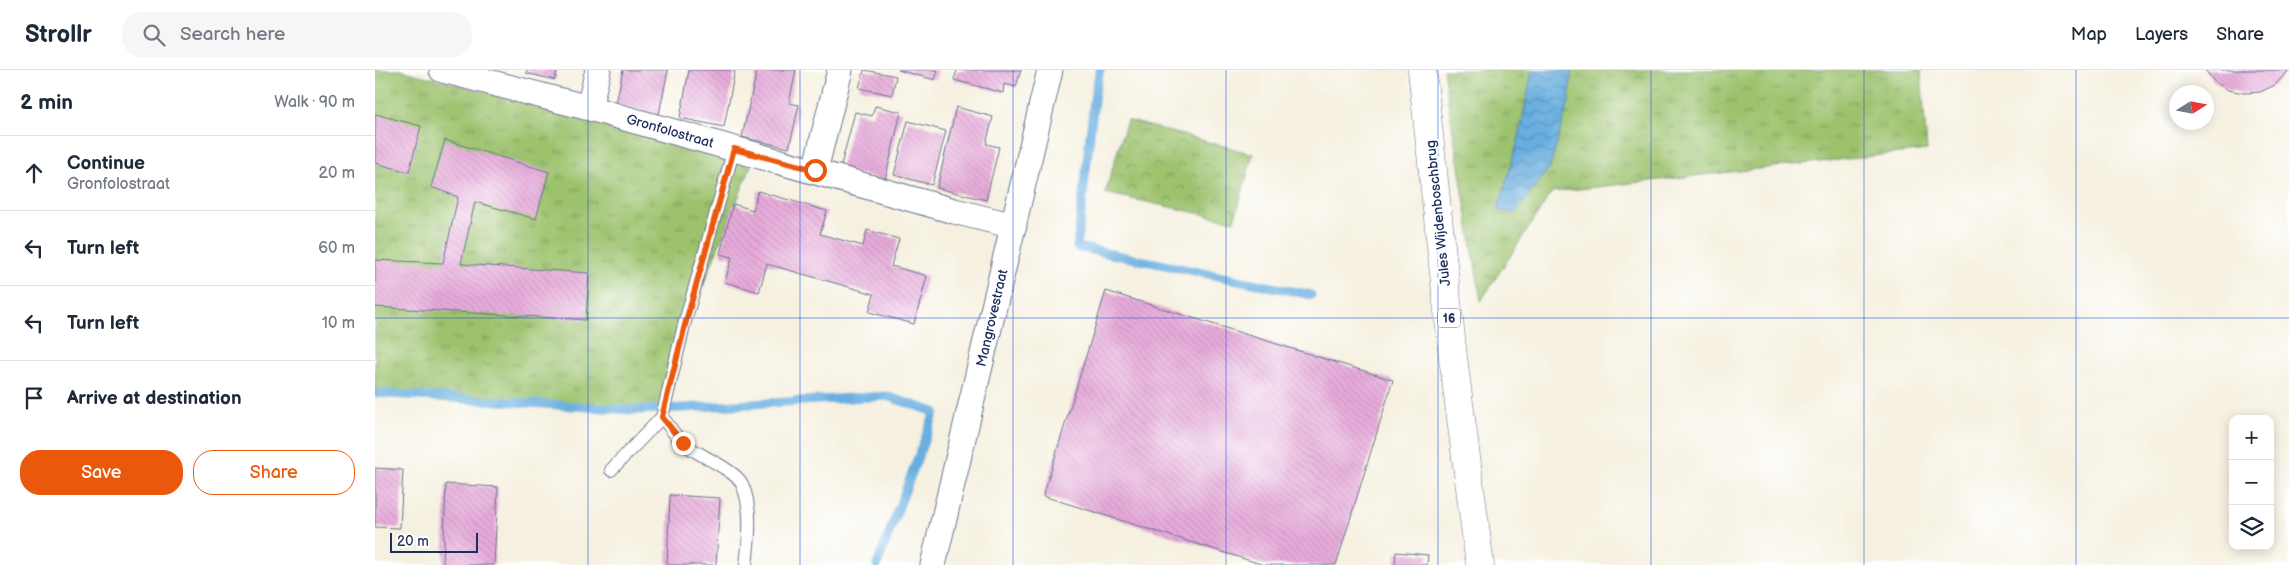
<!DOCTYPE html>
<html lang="en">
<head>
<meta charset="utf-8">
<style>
	:root { --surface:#fff; --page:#f6f6f7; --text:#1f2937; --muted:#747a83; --line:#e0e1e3; --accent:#ea580c }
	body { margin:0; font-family:"Balsamiq Sans",sans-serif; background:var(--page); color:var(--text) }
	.controls { position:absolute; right:15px; bottom:15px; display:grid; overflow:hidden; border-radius:10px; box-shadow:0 2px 12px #0003 }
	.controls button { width:45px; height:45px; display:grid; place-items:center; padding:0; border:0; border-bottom:1px solid var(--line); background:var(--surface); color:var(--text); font:25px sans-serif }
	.compass { position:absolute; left:1794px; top:15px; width:45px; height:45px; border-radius:50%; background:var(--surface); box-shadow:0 2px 12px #0003; rotate:79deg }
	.scale { position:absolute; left:15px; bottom:12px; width:88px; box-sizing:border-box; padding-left:5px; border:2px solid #1b2f5e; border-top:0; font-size:14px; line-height:18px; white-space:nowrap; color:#1b2f5e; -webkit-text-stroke:4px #fff; paint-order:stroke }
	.stop { position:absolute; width:15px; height:15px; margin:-11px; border:4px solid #ea580c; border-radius:50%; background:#fff }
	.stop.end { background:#ea580c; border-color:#fff; box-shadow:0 1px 5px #0008 }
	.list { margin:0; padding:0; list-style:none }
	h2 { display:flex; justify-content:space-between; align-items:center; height:65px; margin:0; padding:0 20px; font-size:21px }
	h2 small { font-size:16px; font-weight:400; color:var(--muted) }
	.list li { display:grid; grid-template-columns:32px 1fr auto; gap:15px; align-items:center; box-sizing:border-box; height:75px; padding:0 20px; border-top:1px solid var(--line) }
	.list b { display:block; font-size:19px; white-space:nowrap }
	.list p { margin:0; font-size:16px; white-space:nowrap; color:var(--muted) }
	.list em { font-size:16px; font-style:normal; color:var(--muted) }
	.actions { display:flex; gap:10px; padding:15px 20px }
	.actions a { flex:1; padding:11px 0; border:1px solid var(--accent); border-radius:20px; text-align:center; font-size:18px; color:var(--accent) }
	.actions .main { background:var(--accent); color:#fff }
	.icon { flex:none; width:28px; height:28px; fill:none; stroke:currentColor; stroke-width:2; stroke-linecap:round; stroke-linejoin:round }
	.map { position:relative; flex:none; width:1914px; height:495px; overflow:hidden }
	header { display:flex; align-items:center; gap:30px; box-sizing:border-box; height:70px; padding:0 25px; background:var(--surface); border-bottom:1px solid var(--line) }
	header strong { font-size:24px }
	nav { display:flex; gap:28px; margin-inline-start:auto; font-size:18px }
	.search { width:350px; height:45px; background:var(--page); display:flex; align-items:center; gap:12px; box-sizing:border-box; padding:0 18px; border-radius:20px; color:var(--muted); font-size:19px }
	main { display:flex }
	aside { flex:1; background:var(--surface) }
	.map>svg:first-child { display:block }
	.grass { fill:url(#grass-tufts); stroke:#5c7866 }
	.park { fill:url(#park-crowns); stroke:#5c7866 }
	.water { fill:url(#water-waves); stroke:#426e9e }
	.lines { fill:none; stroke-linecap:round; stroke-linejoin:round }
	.stream { stroke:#68aedf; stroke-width:9 }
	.building { fill:url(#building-back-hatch) }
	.lane-casing { stroke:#67738b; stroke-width:14 }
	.street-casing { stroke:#67738b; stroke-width:27 }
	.primary-casing { stroke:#67738b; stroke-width:29 }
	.lane { stroke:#fff; stroke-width:12 }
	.street { stroke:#fff; stroke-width:25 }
	.primary { stroke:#fff; stroke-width:28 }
	.route { stroke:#ea580c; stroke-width:6 }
	.grid { fill:none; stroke:#1d4ed8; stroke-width:1; stroke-opacity:0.55 }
	.labels { text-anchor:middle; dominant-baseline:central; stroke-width:5; stroke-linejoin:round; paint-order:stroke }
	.shield { fill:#fff; stroke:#5f6d8e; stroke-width:1 }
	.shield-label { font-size:12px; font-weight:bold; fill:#1b2f5e }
	.street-label { font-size:14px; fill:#1b2f5e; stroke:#fff }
</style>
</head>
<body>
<header>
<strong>Strollr</strong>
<div class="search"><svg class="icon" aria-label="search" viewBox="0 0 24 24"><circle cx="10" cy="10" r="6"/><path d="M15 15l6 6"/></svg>Search here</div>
<nav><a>Map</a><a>Layers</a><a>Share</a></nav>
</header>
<main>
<aside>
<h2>2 min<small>Walk · 90 m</small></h2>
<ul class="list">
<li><svg class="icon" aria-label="ahead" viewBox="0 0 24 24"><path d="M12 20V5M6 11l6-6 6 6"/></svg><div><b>Continue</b><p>Gronfolostraat</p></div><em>20 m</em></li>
<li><svg class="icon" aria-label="left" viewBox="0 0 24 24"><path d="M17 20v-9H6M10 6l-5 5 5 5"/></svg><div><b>Turn left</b></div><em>60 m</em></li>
<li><svg class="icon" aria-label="left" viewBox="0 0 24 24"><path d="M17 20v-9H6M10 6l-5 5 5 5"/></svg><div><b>Turn left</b></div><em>10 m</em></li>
<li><svg class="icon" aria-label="arrive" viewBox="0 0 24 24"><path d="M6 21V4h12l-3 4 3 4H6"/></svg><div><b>Arrive at destination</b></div></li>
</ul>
<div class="actions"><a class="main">Save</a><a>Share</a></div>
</aside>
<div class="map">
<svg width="1914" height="495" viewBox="0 0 1914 495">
	<defs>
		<pattern id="grass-tufts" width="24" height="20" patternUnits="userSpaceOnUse" patternTransform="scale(1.25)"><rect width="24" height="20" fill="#9cc26d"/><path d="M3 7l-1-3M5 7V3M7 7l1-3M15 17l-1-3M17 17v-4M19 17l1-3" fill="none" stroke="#7e9e5d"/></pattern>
		<pattern id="park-crowns" width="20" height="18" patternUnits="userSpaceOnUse" patternTransform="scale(1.25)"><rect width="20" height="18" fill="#9cc26d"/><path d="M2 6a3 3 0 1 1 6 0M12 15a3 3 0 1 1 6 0" fill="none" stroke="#7e9e5d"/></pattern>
		<pattern id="water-waves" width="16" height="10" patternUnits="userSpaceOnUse" patternTransform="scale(1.25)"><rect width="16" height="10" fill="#68aedf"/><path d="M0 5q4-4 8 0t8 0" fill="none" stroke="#558eb8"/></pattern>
		<pattern id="building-back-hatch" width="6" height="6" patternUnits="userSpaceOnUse" patternTransform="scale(1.25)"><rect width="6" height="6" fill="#e7abda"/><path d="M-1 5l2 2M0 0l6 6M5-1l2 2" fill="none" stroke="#c693be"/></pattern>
	</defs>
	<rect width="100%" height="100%" fill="#fff"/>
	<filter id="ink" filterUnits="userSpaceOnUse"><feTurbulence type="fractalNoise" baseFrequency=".02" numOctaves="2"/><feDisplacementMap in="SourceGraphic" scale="10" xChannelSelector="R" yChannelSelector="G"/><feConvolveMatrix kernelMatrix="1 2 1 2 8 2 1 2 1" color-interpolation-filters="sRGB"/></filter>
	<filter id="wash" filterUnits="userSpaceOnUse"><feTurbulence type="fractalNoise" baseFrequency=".0096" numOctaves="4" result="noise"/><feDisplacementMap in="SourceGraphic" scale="20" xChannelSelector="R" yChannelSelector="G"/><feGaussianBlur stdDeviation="1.12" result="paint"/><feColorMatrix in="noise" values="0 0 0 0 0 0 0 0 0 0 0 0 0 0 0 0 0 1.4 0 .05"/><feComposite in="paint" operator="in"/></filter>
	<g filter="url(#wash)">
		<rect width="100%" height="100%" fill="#f5f0df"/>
		<path class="grass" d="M0 0H25L210 48 376 96 312 255 291 338 259 340 0 323Z
			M1068 0H1546L1552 80 1177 122 1106 231Z"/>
		<path class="park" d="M752 50 878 84 859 151 730 123Z"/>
		<path class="water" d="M1157 0H1197L1194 31 1175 97 1140 143 1123 140 1144 67Z"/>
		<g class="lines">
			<path class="stream" d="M725 0 720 22 702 177 936 225
				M0 323 258 340 289 339
				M291 339 511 326 560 342 502 495"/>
		</g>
		<g id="blocks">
			<path class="building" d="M152 0H182L180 10 151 3Z
				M248 0H293L284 44 241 34Z
				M314 0H360L349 57 305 48Z
				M382 0H421L414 33 424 35 414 78 367 67Z
				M489 0 521 6 517 25 484 18Z
				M523 0H563L560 10Z
				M582 0H646L641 17 629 14 628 23 579 10Z
				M1830 0H1914L1900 15 1885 22 1869 23 1853 20 1839 11Z
				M500 36 526 42 510 110 465 99 480 42 497 46Z
				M581 37 618 47 611 74 624 77 611 130 562 118Z
				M0 44 46 56 34 102 0 93Z
				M533 51 571 61 557 115 519 105Z
				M70 70 174 102 161 149 100 132 86 194 214 203 211 250 0 237V190L68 193 83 127 56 117Z
				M383 121 452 141 445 164 488 176 492 160 524 169 516 196 552 206 539 254 494 242 499 224 392 194 384 222 350 212 357 187 345 184 358 134 378 140Z
				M731 221 1018 310 961 495H889L668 426Z
				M0 398 28 400 25 458 0 457Z
				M71 414 123 417 119 495H68Z
				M295 425 345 428 341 495H292Z
				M1021 482 1053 485 1052 495H1020Z"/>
		</g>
	</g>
	<g filter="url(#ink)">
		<use href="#blocks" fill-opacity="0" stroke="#67738b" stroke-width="1"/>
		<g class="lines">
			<g class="lane-casing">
				<path id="lane" d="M359 79 309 255 287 347C294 355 299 365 307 372 318 383 360 399 367 414 378 439 374 469 371 495
					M236 400 287 347"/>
			</g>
			<g class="street-casing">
				<path id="street" d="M67 0 214 38 579 141 639 156
					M214 38 223 0
					M440 100 465 0
					M558 495 675 0"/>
			</g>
			<g class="primary-casing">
				<path id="primary" d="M1047 0 1078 287 1105 495"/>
			</g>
			<use href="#lane" class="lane"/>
			<use href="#street" class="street"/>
			<use href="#primary" class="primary"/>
		</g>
	</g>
	<g class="lines" filter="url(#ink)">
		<path class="route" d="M308 373 287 347 310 255 359 79 440 100"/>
	</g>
	<path class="grid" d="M213 0V495M425 0V495M638 0V495M851 0V495M1063 0V495M1276 0V495M1489 0V495M1701 0V495M0 248H1914"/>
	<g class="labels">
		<rect class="shield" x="1063" y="238.5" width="22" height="19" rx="4"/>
		<g class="shield-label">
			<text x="1074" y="248">16</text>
		</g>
		<g class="street-label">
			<text transform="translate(295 61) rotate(16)">Gronfolostraat</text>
			<text transform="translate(1063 143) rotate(-96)">Jules Wijdenboschbrug</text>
			<text transform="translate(617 248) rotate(-77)">Mangrovestraat</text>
		</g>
	</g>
</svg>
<div class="controls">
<button>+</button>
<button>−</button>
<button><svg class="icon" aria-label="layers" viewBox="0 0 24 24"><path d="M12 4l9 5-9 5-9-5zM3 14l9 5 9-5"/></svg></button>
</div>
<svg class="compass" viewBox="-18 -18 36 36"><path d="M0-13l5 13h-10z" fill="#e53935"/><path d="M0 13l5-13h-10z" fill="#747a83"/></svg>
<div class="scale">20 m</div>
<div class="stop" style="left:440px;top:100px"></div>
<div class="stop end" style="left:308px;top:373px"></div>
</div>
</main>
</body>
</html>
